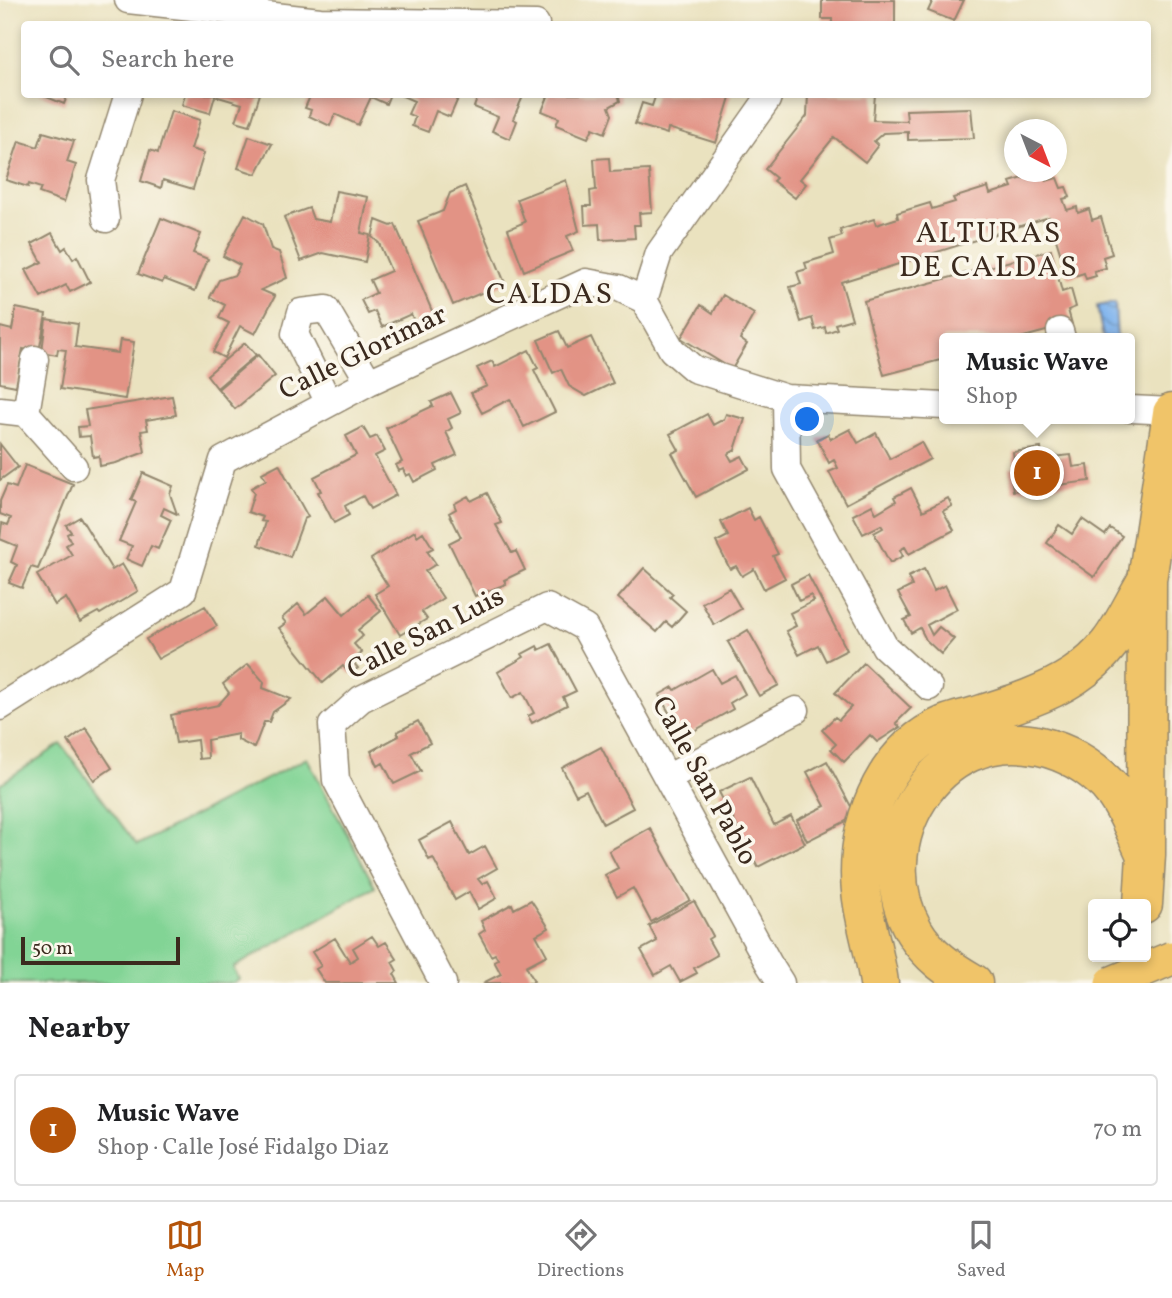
<!DOCTYPE html>
<html lang="en">
<head>
<meta charset="utf-8">
<style>
	:root { --surface:#fff; --page:#f6f6f6; --text:#202124; --muted:#757577; --line:#e0e0e0; --accent:#b45309 }
	body { margin:0; font-family:Vollkorn,serif; background:var(--page); color:var(--text) }
	.controls { position:absolute; right:21px; bottom:21px; display:grid; overflow:hidden; border-radius:7px; box-shadow:0 4px 10px #0003 }
	.controls button { width:63px; height:63px; display:grid; place-items:center; padding:0; border:0; border-bottom:2px solid var(--line); background:var(--surface); color:var(--text); font:35px sans-serif }
	.compass { position:absolute; left:1004px; top:119px; width:63px; height:63px; border-radius:50%; background:var(--surface); box-shadow:0 4px 10px #0003; rotate:138deg }
	.scale { position:absolute; left:21px; bottom:18px; width:159px; box-sizing:border-box; padding-left:7px; border:4px solid #3b2a1e; border-top:0; font-size:19px; line-height:24px; white-space:nowrap; color:#3b2a1e; -webkit-text-stroke:5px #fbf7ec; paint-order:stroke }
	.you { position:absolute; left:808px; top:420px; width:24px; height:24px; margin:-18px; border:5px solid #fff; border-radius:50%; background:#1a73e8; box-shadow:0 0 0 10px #1a73e833 }
	.badge { display:grid; place-items:center; width:46px; height:46px; border-radius:50%; background:var(--accent); color:#fff; font-size:23px; font-weight:700 }
	.pin { position:absolute; translate:-50% -50%; border:4px solid #fff; box-shadow:0 2px 7px #0006 }
	.popup { position:absolute; left:939px; top:333px; width:196px; height:91px; box-sizing:border-box; display:grid; place-content:center; border-radius:7px; background:var(--surface); filter:drop-shadow(0 2px 5px #0005); font-size:23px; white-space:nowrap; color:var(--muted) }
	.popup b { font-size:26px; color:var(--text) }
	.popup::after { content:''; position:absolute; left:50%; top:100%; margin-left:-14px; border:14px solid transparent; border-top-color:var(--surface) }
	.list { margin:0; padding:0; list-style:none }
	h2 { display:flex; justify-content:space-between; align-items:center; height:91px; margin:0; padding:0 28px; font-size:30px }
	h2 small { font-size:23px; font-weight:400; color:var(--muted) }
	.list li { display:grid; grid-template-columns:46px 1fr auto; gap:21px; align-items:center; box-sizing:border-box; height:112px; margin:0 14px 14px; padding:0 14px; border:2px solid var(--line); border-radius:7px }
	.list b { display:block; font-size:26px; white-space:nowrap }
	.list p { margin:0; font-size:23px; white-space:nowrap; color:var(--muted) }
	.list em { font-size:23px; font-style:normal; color:var(--muted) }
	.icon { flex:none; width:38px; height:38px; fill:none; stroke:currentColor; stroke-width:2; stroke-linecap:round; stroke-linejoin:round }
	.map { position:relative; flex:none; width:1172px; height:983px; overflow:hidden }
	.search { position:absolute; background:var(--surface); box-shadow:0 4px 10px #0003; left:21px; right:21px; top:21px; height:77px; display:flex; align-items:center; gap:18px; box-sizing:border-box; padding:0 24px; border-radius:7px; color:var(--muted); font-size:26px }
	.sheet { height:217px; background:var(--surface) }
	nav { display:flex; justify-content:space-around; align-items:center; box-sizing:border-box; height:98px; border-top:2px solid var(--line); background:var(--surface); font-size:19px; color:var(--muted) }
	nav a { display:grid; justify-items:center; gap:4px }
	nav .on { color:var(--accent) }
	.map>svg:first-child { display:block }
	.green { fill:#82d495; stroke:#5e7f5a; stroke-width:2 }
	.water { fill:url(#water-waves); stroke:#5e6f86; stroke-width:2 }
	.building { fill:#e29385 }
	.lines { fill:none; stroke-linecap:round; stroke-linejoin:round }
	.minor-casing { stroke:#92866e; stroke-width:29 }
	.highway-casing { stroke:#92866e; stroke-width:41 }
	.minor { stroke:#fff; stroke-width:26 }
	.highway { stroke:#f0c469; stroke-width:38 }
	.major-bridge-casing { stroke:#92866e; stroke-width:36; stroke-linecap:butt }
	.major-bridge { stroke:#f0c469; stroke-width:33 }
	.labels { text-anchor:middle; dominant-baseline:central; stroke-width:7; stroke-linejoin:round; paint-order:stroke }
	.street-label { font-size:28px; fill:#3b2a1e; stroke:#fbf7ec }
	.neighbourhood-label { font-size:30px; letter-spacing:2px; fill:#3b2a1e; stroke:#fbf7ec }
</style>
</head>
<body>
<div class="map">
<svg width="1172" height="983" viewBox="0 0 1172 983">
	<defs>
		<pattern id="water-waves" width="16" height="10" patternUnits="userSpaceOnUse" patternTransform="scale(1.75)"><rect width="16" height="10" fill="#80b4ed"/><path d="M0 5q4-4 8 0t8 0" fill="none" stroke="#6a93bf"/></pattern>
	</defs>
	<rect width="100%" height="100%" fill="#fbf7ec"/>
	<filter id="ink" filterUnits="userSpaceOnUse"><feTurbulence type="fractalNoise" baseFrequency=".0143" numOctaves="2"/><feDisplacementMap in="SourceGraphic" scale="14" xChannelSelector="R" yChannelSelector="G"/><feConvolveMatrix kernelMatrix="1 2 1 2 8 2 1 2 1" color-interpolation-filters="sRGB"/></filter>
	<filter id="wash" filterUnits="userSpaceOnUse"><feTurbulence type="fractalNoise" baseFrequency=".00686" numOctaves="4" result="noise"/><feDisplacementMap in="SourceGraphic" scale="28" xChannelSelector="R" yChannelSelector="G"/><feGaussianBlur stdDeviation="1.57" result="paint"/><feColorMatrix in="noise" values="0 0 0 0 0 0 0 0 0 0 0 0 0 0 0 0 0 1.4 0 .05"/><feComposite in="paint" operator="in"/></filter>
	<g filter="url(#wash)">
		<rect width="100%" height="100%" fill="#eae2bf"/>
		<path class="green" d="M61 744 137 845 307 758 375 887 233 968 239 979 233 983H0V784Z"/>
		<path class="water" d="M1115 303 1117 338H1103L1097 306Z"/>
		<g id="blocks">
			<path class="building" d="M822 0H895V24H832V19H822Z
				M933 0H964L954 21 928 11Z
				M39 94H68L64 104Z
				M185 94H260L250 125 236 121 242 104 215 96 210 113 182 105Z
				M311 94H390L386 104 371 97 358 125 335 114 330 126 309 116 311 110 305 108Z
				M398 94H460L450 117 436 111 428 132 412 126 415 117 408 114 414 101Z
				M479 94H524L513 119 517 121 510 139 492 131 498 117 474 107Z
				M549 94H618L620 101 609 107 612 115 605 133 593 128 588 138 556 125 559 118 542 111Z
				M656 94H731L716 143 668 128 667 134 635 124 642 103 652 106Z
				M808 94H875L873 120 907 121 906 110 971 108 974 138 908 140V132L883 133 874 141 878 145 865 162 834 137 800 179 806 184 795 198 773 181 776 178 765 169 807 116Z
				M171 111 200 120 191 149 204 153 193 189 163 180 161 188 141 181 150 150 158 153Z
				M43 132 74 141 67 162 76 165 64 202 39 193 41 188 29 184 28 187 6 180 19 141 38 147Z
				M249 136 272 144 256 174 238 168Z
				M609 158 610 172 649 170 652 212 639 213 640 225H634L635 238 600 240 599 224 585 225 584 206H591L590 191 596 190 594 159Z
				M1044 172 1046 181 1057 178 1061 188 1066 187 1070 197 1063 199 1067 210 1077 207 1078 213 1089 209 1092 220 1101 217 1112 254 1103 257 1106 268 1094 271 1096 276 1086 279 1084 273 1068 278 1049 217 841 282 852 319 835 324 837 329 826 333 825 327 815 330 812 318 801 322 790 287 801 284 797 272 807 269 805 263 834 254 830 240 842 236 840 230 874 219 876 225 898 218 897 213 930 203 932 209 955 202 953 198 988 187 990 194 1012 187 1010 182Z
				M566 180 579 231 567 236 573 251 524 271 508 229 525 222 517 199Z
				M465 186 505 283 453 305 418 221 443 211 450 193Z
				M336 191 368 197 361 233 370 235 365 262 323 253 301 261 284 217 309 208 313 219 330 222Z
				M245 214 263 224 271 249 279 252 287 278 261 290 275 296 255 334 240 326 224 358 213 352 229 323 219 318 225 305 210 297 219 280 235 275 240 265 223 256Z
				M161 218 201 234 193 253 208 259 195 291 164 279 162 283 138 274Z
				M376 220 391 226 395 224 435 318 416 326 411 314 382 327 375 311 368 314 361 300 376 293 370 280 391 271 379 243 372 237Z
				M52 233 62 250 66 247 73 259 77 256 90 282 70 292 66 285 41 298 26 270 42 262 32 244Z
				M1051 250 1062 292 1071 289 1076 307 1068 310 1072 324 1020 338H944V359L884 375 864 301Z
				M723 295 754 314 740 339 747 344 732 369 681 338 701 305 713 313Z
				M16 308 46 314 39 352 23 349 16 386 0 383V327L12 330Z
				M46 319 78 324 75 347 118 353 120 340 134 342 125 399 60 389 66 350 58 349 57 355 42 352Z
				M559 331 567 348 591 337 613 383 586 396 569 386 561 369 553 373 538 340Z
				M245 343 256 355 217 388 207 375Z
				M529 350 538 368 534 370 555 412 524 427 510 399 482 413 471 393 487 386 477 368 492 361 495 367Z
				M258 355 275 376 235 409 218 389Z
				M451 393 461 413 448 419 452 428 446 432 457 455 435 465 437 470 414 482 410 474 406 476 403 469 399 471 396 465 402 462 386 428 433 406 431 402Z
				M172 396 176 415 146 420 148 430 141 431 145 452 116 463 100 466 99 456 93 457 90 436 79 437 78 427 88 426 85 410Z
				M707 414 713 425 724 419 726 414 745 419 735 450 728 454 732 461 742 456 749 469 696 497 672 453 679 450 670 434Z
				M363 427 370 439 377 436 385 451 375 456 396 495 370 509 363 496 345 506 349 515 334 523 318 492 321 491 314 477 356 455 346 436Z
				M850 429 858 443 876 433 890 459 921 442 930 459 846 504 829 472 838 468 834 460 829 463 817 439 828 434 831 439Z
				M0 444 18 467 0 480Z
				M1041 448 1042 458 1071 455 1073 467 1088 465 1090 481 1013 491 1010 468 1015 467 1013 452Z
				M279 464 308 517 304 519 290 557 259 545 266 522 261 521 263 517 248 512 254 493 251 488 266 480 262 473Z
				M25 465 73 484 38 569 31 567 22 588 9 583 17 565 11 562 17 546 0 539 2 523 8 525 11 518 0 514V501L7 485 16 488Z
				M143 473 173 486 170 494 177 514 164 508 161 515 171 520 158 549 151 546 142 566 126 559 132 546 119 541 136 502 131 500Z
				M911 488 923 511 948 498 952 506 943 511 954 530 909 554 905 547 900 550 903 556 890 563 874 533 883 528 881 525 863 534 853 515 872 505 876 513 896 501 894 497Z
				M487 493 502 523 496 525 512 553 516 551 525 570 504 580 506 584 475 596 449 543 461 537 449 513 456 509 454 504 468 496 471 501Z
				M748 508 754 520 759 517 778 554 773 556 785 578 764 589 754 569 742 576 736 566 730 569 716 542 728 536 721 522Z
				M80 517 112 570 122 564 138 591 100 614 98 612 80 622 66 598 55 605 37 575 72 555 66 545 71 542 67 534 71 532 66 525Z
				M1082 519 1105 535 1110 528 1122 536 1094 577 1047 543 1059 525 1072 534Z
				M415 531 417 536 423 532 433 548 427 551 436 564 425 571 443 598 422 612 427 619 400 635 375 594 388 586 371 559Z
				M644 568 673 594 670 597 686 611 672 627 666 622 657 632 618 598Z
				M924 569 934 591 945 585 957 609 927 625 932 635 939 627 954 639 941 654 926 640 920 628 911 633 904 620 911 617 898 593 912 586 908 577Z
				M808 575 847 650 826 661 818 645 799 655 786 631 796 626 790 613 814 601 811 595 799 601 791 584Z
				M729 588 741 609 714 625 702 603Z
				M368 595 381 611 358 630 363 636 354 644 362 653 352 661 358 668 350 674 343 666 323 683 279 628 286 623 282 618 298 604 306 614 328 596 344 615Z
				M205 606 217 626 158 659 146 639Z
				M748 630 779 685 759 696 728 642Z
				M551 644 576 691 563 697 567 705 532 723 528 716 534 713 523 692 512 698 498 672 524 657 522 654 537 646 539 650Z
				M864 663 911 708 896 723 900 727 877 742 870 735 844 762 831 749 836 744 822 730 835 717 839 720 851 707 835 693Z
				M248 664 264 682 263 688 291 699 273 712 269 722H264L254 748 238 740V734L207 740 208 758 199 759 197 740 176 743 171 715 218 705 229 693 223 684Z
				M712 669 720 683 735 675 745 694 730 703 733 709 683 737 659 695 673 687 675 690Z
				M418 721 430 743 411 753 421 771 394 784 383 763 378 766 371 751 399 736 397 732Z
				M86 728 112 768 94 780 68 741Z
				M601 747 633 808 603 824 586 790 576 795 562 768Z
				M827 761 856 816 807 841 797 820 825 806 807 772Z
				M750 777 774 825 791 816 805 843 758 867 719 792Z
				M452 822 469 855 485 846 497 868 478 879 482 884 488 881 497 898 478 909 469 892 455 900 433 858 429 860 419 840Z
				M650 828 690 900 651 922 633 888 617 897 605 875 618 868 609 851Z
				M531 900 549 928 536 935 547 955 526 966 534 981 530 983H483L501 974 494 961 498 959 495 954 491 956 479 934 485 930 481 921 512 904 514 909Z
				M694 901 713 936 708 939 717 955 694 968 697 973 680 982 671 966 655 975 641 950 657 941 649 926Z
				M372 936 379 946 386 942 397 959 392 962 397 971 394 974 399 983H325L316 969 321 966 312 952 335 938 350 962 358 957 353 948Z"/>
		</g>
	</g>
	<g filter="url(#ink)">
		<use href="#blocks" fill-opacity="0" stroke="#92866e" stroke-width="2"/>
		<g class="lines">
			<g class="minor-casing">
				<path id="minor" d="M128 0 320 21 536 24
					M769 94 767 100 659 253 644 300 672 350 694 369 786 398 944 406
					M106 219 101 180 128 94
					M1060 331 1062 338
					M35 359 26 413 74 467
					M786 398 787 469 885 647 929 687
					M329 403 295 334 301 312 326 309 369 382
					M1130 409 1172 411
					M0 410 26 413
					M0 707 183 591 223 460 369 382 586 282 619 288 644 300
					M667 778 796 710
					M443 983 336 780 332 725 361 699 547 607 585 628 769 964 781 983"/>
			</g>
			<g class="highway-casing">
				<path id="highway" d="M1143 904 1146 855 1147 580 1172 413
					M879 983C874 946 860 910 860 873 860 814 888 749 945 725 955 721 966 719 976 716 1008 706 1045 695 1074 676 1115 649 1123 620 1147 580
					M973 983C950 970 928 955 914 931 864 844 936 722 1040 746 1066 752 1089 765 1108 785 1125 804 1135 832 1146 855"/>
			</g>
			<use href="#minor" class="minor"/>
			<use href="#highway" class="highway"/>
			<g class="major-bridge-casing">
				<path id="major-bridge" d="M1112 983 1172 958"/>
			</g>
			<use href="#major-bridge" class="major-bridge"/>
		</g>
	</g>
	<g class="labels">
		<g class="street-label">
			<text transform="translate(363 353) rotate(-26)">Calle Glorimar</text>
			<text transform="translate(426 634) rotate(-27)">Calle San Luis</text>
			<text transform="translate(704 781) rotate(61)">Calle San Pablo</text>
		</g>
		<g class="neighbourhood-label">
			<text x="989" y="234">ALTURAS<tspan x="989" dy="34">DE CALDAS</tspan></text>
			<text x="550" y="295">CALDAS</text>
		</g>
	</g>
</svg>
<div class="controls">
<button><svg class="icon" aria-label="locate" viewBox="0 0 24 24"><circle cx="12" cy="12" r="6"/><path d="M12 2v4M12 18v4M2 12h4M18 12h4"/></svg></button>
</div>
<svg class="compass" viewBox="-18 -18 36 36"><path d="M0-13l5 13h-10z" fill="#e53935"/><path d="M0 13l5-13h-10z" fill="#757577"/></svg>
<div class="scale">50 m</div>
<div class="you"></div>
<div class="pin badge" style="left:1037px;top:473px">1</div>
<div class="popup"><b>Music Wave</b>Shop</div>
<div class="search"><svg class="icon" aria-label="search" viewBox="0 0 24 24"><circle cx="10" cy="10" r="6"/><path d="M15 15l6 6"/></svg>Search here</div>
</div>
<section class="sheet">
<h2>Nearby<small></small></h2>
<ul class="list">
<li><span class="badge">1</span><div><b>Music Wave</b><p>Shop · Calle José Fidalgo Diaz</p></div><em>70 m</em></li>
</ul>
</section>
<nav>
<a class="on"><svg class="icon" aria-label="map" viewBox="0 0 24 24"><path d="M3 6l6-2 6 2 6-2v14l-6 2-6-2-6 2zM9 4v14M15 6v14"/></svg>Map</a>
<a><svg class="icon" aria-label="directions" viewBox="0 0 24 24"><path d="M12 3l9 9-9 9-9-9zM9 14v-3h6M13 9l2 2-2 2"/></svg>Directions</a>
<a><svg class="icon" aria-label="saved" viewBox="0 0 24 24"><path d="M7 4h10v16l-5-4-5 4z"/></svg>Saved</a>
</nav>
</body>
</html>
